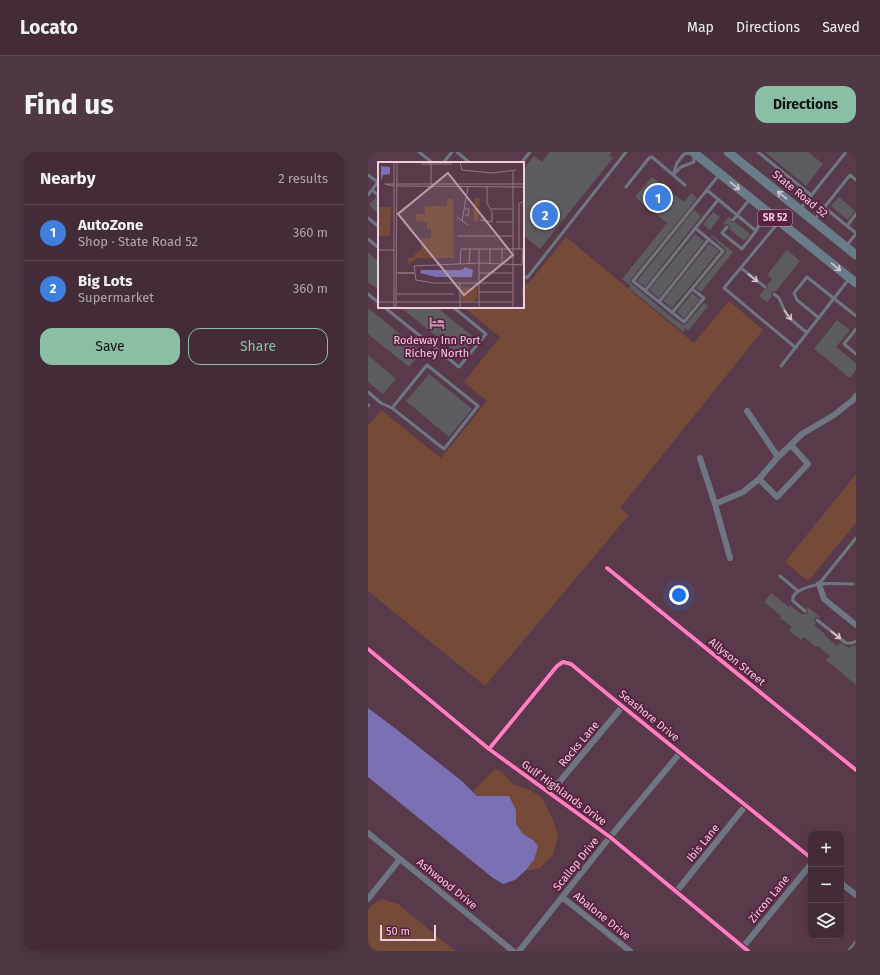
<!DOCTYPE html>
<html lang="en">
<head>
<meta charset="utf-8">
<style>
	:root { --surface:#432c38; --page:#4d3843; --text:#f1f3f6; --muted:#afa7ae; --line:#5b4853; --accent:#8abfa5 }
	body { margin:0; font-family:"Fira Sans",sans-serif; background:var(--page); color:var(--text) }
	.controls { position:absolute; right:12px; bottom:12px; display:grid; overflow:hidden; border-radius:8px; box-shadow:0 4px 16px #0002 }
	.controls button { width:36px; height:36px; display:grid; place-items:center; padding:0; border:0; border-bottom:1px solid var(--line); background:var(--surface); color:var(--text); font:20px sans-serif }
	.scale { position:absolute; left:12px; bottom:10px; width:56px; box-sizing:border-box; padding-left:4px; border:2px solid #f2cdde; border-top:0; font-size:11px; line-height:14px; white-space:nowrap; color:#f2cdde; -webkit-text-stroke:3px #5a2241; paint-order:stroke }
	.you { position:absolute; left:311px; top:443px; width:14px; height:14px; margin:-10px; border:3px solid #fff; border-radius:50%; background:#1a73e8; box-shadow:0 0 0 6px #1a73e833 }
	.badge { display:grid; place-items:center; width:26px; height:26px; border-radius:50%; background:var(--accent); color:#fff; font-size:13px; font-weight:700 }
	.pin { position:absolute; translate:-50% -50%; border:2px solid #fff; box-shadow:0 1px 4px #0006 }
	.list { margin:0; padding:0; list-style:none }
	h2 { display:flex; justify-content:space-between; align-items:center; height:52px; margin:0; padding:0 16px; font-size:17px }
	h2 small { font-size:13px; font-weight:400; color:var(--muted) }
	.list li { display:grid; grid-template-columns:26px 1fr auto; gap:12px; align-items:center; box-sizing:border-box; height:56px; padding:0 16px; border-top:1px solid var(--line) }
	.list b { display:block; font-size:15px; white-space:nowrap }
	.list p { margin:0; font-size:13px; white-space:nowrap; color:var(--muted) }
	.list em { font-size:13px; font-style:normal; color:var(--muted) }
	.actions { display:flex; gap:8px; padding:12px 16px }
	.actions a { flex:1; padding:9px 0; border:1px solid var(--accent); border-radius:12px; text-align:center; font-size:14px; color:var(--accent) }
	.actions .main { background:var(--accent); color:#111 }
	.icon { flex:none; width:22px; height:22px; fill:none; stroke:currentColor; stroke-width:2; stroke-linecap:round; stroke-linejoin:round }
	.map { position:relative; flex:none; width:488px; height:799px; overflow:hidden; border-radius:12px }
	header { display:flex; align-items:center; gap:24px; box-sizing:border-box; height:56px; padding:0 20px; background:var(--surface); border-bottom:1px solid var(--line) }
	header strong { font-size:19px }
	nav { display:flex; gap:22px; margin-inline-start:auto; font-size:14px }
	.intro { display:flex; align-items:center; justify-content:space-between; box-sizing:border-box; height:96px; padding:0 24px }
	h1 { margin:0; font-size:28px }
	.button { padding:10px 18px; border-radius:12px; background:var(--accent); color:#111; font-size:14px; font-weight:700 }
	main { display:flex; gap:24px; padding:0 24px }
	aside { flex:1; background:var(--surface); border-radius:12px; box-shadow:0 4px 16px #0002 }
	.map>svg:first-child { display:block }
	.green { fill:#754a38 }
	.water { fill:#7c70b5 }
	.building { fill:#5d5c60 }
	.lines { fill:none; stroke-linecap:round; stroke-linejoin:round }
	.service { stroke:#6e7781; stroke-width:3 }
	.minor { stroke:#6e7781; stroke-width:6 }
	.tertiary { stroke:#6e7781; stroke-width:7 }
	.primary { stroke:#697c89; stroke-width:9 }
	.cycleway-casing { stroke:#5a2241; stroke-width:6 }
	.cycleway { stroke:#ff80c0; stroke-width:4 }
	.oneway { stroke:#ddc1d1 }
	.oneway2 { stroke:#dec0d0 }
	.labels { text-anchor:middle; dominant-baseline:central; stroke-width:4; stroke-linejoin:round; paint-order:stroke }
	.shield { fill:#5a2241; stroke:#c49aaf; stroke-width:1 }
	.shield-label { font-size:10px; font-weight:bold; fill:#f2cdde }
	.street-label { font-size:11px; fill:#f2cdde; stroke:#5a2241 }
	.poi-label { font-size:11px; fill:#f2cdde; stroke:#5a2241 }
	.inset-road { fill:none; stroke:#967586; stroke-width:1 }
	.view { fill:#bc9aab; fill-opacity:0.15; stroke:#bc9aab; stroke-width:2 }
	.inset-edge { fill:none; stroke:#f2cdde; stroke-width:2 }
</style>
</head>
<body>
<header>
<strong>Locato</strong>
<nav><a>Map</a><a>Directions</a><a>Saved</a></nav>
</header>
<div class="intro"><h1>Find us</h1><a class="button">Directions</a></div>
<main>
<aside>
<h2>Nearby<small>2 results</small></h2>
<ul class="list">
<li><span class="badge" style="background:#3f7fe0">1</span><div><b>AutoZone</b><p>Shop · State Road 52</p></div><em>360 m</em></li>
<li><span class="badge" style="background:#3f7fe0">2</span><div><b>Big Lots</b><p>Supermarket</p></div><em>360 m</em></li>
</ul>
<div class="actions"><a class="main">Save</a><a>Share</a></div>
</aside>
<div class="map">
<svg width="488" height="799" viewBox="0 0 488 799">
	<rect width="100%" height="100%" fill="#593a4b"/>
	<path class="green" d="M198 85 326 191 361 149 395 178 252 356 261 363 117 534 0 439V274L13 258 73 306 119 249 96 230 132 185 95 155H155V129L160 132Z
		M488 322V371L440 429 417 410Z
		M127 617 134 620 146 633 160 637 173 645 184 665 190 684 185 703 172 716 157 719 166 708 165 688 155 682 148 672V658L109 644 105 639Z
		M14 747 30 752 87 799H0V758L4 753Z"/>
	<path class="water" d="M0 556 28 577 95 630 109 644H141L148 658V672L155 682 165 688 170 694 166 708 157 719 147 728 135 732 125 726 0 625Z"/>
	<path class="building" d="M182 0H244L241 3 245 6 172 97 155 83V18L166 4 174 10Z
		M397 0H440L455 12 438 34Z
		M284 25 316 50 323 41 329 46 263 127 262 130 302 164 315 173 318 172 336 151 340 154 320 179 318 176 315 180 261 136 263 134 254 127 299 71 267 45Z
		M8 45 11 47V62L1 53Z
		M471 45 487 59 480 68 463 54Z
		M326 58 333 64 277 135 269 129Z
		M345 60 352 65 342 78 335 72Z
		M361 65 363 66V70L365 71 367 70 382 82 376 89 361 77 362 75 361 73 359 72 357 73 355 72Z
		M327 82 336 89 291 146 281 138Z
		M344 83 365 100 333 140 328 136 358 100 357 97 343 84Z
		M341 92 351 99 304 156 295 149Z
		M419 98 432 109 408 139 404 140 403 142 404 144 399 150 391 144 396 138 399 137 400 135 399 133 404 127 399 123Z
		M0 101 11 109V138L0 130Z
		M324 141 332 147 316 166 309 160Z
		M32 155H68L107 186 93 204Z
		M0 156 54 200 41 215 0 182Z
		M469 168 482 178 468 195 488 211V218L482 226 446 197Z
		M0 203 28 227 15 242 0 230Z
		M61 222 104 257 81 285 38 249Z
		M403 441 421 455 422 453 434 463 435 462H438L440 461 439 457 440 455 452 465 451 466 449 465 447 466 446 469 448 471 446 473 458 483 457 484 469 494 472 490 481 496 483 494 488 493V533L458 508 462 504 450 494 448 495 436 485 433 488 421 479 424 475 412 466 413 464 396 450Z"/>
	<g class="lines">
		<path class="service" d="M51 0 65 11
			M89 0 102 11
			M326 0V10L313 15 305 23 309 11 316 2Z
			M390 0 443 43
			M75 11 84 0
			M153 11 162 0
			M0 23 11 31
			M258 35 281 6 284 5 317 33
			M4 38 11 44
			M339 38 388 79
			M0 43 10 30
			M456 55 479 74
			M433 56 478 0
			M488 62 479 74 488 81
			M0 66 11 75
			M447 67 482 23 488 28
			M365 68 381 48
			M410 71 356 136 428 196
			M359 75 354 81 374 97 388 79 394 67 399 61
			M0 87 11 96
			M479 93 488 82
			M373 116 397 135
			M155 123 159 126 258 0
			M324 137 336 146 316 170 265 129 351 23
			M277 139 350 48
			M0 142 11 151
			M406 142 411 146 419 164 439 181
			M291 150 341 87
			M16 155 91 215 118 182 85 155
			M304 161 355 99 327 76
			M451 166 429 148 426 141 439 125 488 164
			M488 177 476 192 488 202
			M59 213 110 254 76 297 24 256Z
			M413 214 481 127
			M0 240 13 251 24 256
			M0 253H1L0 254
			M412 424 430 439
			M451 432 488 386
			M437 459 425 449C422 439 443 434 451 432 462 431 474 432 485 432
			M449 468 478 491H484L488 489"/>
		<path class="minor" d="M379 259 410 305
			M332 306 347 352 362 406
			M391 327 409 345 440 312 423 293
			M347 352 375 340 391 327 410 305 434 282 466 263 485 248 488 244
			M239 416 488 618
			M451 432 456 447 488 473
			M0 497 121 597 242 685 380 799
			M121 597 189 514 195 510 203 512C282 578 363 641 443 706
			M182 641 254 555
			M0 681 145 799
			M473 731 488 743
			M308 740 378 653
			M194 745 262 799
			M0 747 32 707
			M375 795 443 712
			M151 799 242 685 312 601"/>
		<path class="tertiary" d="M483 799 488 793"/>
		<path class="primary" d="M325 0 488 131
			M360 0 488 103"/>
		<g class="cycleway-casing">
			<path id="cycleway" d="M239 416 488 618
				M0 497 121 597 242 685 380 799
				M121 597 189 514 195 510 203 512C282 578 363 641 443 706"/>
		</g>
		<use href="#cycleway" class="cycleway"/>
	</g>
	<defs><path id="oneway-shaft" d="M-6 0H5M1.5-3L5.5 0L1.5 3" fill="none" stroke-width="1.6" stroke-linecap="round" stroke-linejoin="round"/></defs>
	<g class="oneway">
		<use href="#oneway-shaft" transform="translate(367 34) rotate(39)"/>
		<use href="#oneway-shaft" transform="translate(414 43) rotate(-141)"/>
		<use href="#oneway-shaft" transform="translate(468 115) rotate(39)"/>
	</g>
	<g class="oneway2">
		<use href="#oneway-shaft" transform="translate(385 126) rotate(39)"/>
		<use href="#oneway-shaft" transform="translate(420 163) rotate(53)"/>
		<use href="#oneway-shaft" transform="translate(468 483) rotate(38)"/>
	</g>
	<defs>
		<g id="hotel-bare" transform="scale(1.2)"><path d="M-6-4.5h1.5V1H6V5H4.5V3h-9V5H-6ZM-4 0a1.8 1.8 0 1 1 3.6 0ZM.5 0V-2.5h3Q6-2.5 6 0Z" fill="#bc9aab" stroke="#5a2241" stroke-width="2.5" paint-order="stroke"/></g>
	</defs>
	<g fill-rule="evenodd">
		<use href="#hotel-bare" x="69" y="171"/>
	</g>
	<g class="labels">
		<rect class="shield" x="390" y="58" width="34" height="16" rx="3"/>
		<g class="shield-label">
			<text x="407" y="66">SR 52</text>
		</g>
		<g class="street-label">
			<text transform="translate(432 42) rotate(39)">State Road 52</text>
			<text transform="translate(369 510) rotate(39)">Allyson Street</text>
			<text transform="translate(281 564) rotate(39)">Seashore Drive</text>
			<text transform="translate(211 592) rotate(-50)">Rocks Lane</text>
			<text transform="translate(196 641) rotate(36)">Gulf Highlands Drive</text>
			<text transform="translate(335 691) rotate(-51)">Ibis Lane</text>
			<text transform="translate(208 712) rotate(-51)">Scallop Drive</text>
			<text transform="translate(79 732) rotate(39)">Ashwood Drive</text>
			<text transform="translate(401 747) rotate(-51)">Zircon Lane</text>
			<text transform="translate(234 764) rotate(39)">Abalone Drive</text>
		</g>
		<g class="poi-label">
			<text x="69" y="188">Rodeway Inn Port<tspan x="69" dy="13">Richey North</tspan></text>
		</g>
	</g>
	<g transform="translate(10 10)">
		<rect width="146" height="146" fill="#593a4b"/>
		<path d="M96 36H102L100 59H96ZM69 37H75L76 96H40L30 102V96H34L40 89H43V77L53 76V67H49V60L38 59V52H47V44H69ZM0 45H13L12 74H0ZM85 125 99 126V136L96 139H83V128Z" fill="#754a38"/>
		<path d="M3 4 12 5V12L5 13 3 19ZM87 105 95 108 94 115H58L42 111 43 108H84Z" fill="#7c70b5"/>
		<path class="inset-road" d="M53 0V23M82 0 84 8 114 11 138 8M43 2H74M18 22H146M16 24 7 22H16M18 24 146 25M113 47H135M87 53H90L91 47H87M79 55 90 63M102 58 114 60V50L109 41V25M84 59 90 25M118 60H135M79 74H135M101 87V146M112 87V101M141 87V42L146 39M0 88H16M124 101V87M82 102 83 87H146M91 102 92 87M144 102 145 87M19 111H36M20 111H36M101 111H135M82 121V146M135 121H56L38 118 36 104 101 101 146 103M101 130H135M19 132H76M145 135 146 112M0 140H16M18 140H135M16 146V0M18 146 19 0M135 146V8"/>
		<path class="view" d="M70 11 135 93 86 133 20 52Z"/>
		<rect width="146" height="146" class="inset-edge"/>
	</g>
</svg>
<div class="controls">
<button>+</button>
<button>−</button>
<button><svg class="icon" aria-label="layers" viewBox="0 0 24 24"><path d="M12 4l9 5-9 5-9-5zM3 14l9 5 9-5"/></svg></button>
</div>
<div class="scale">50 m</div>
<div class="you"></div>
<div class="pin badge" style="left:290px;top:46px;background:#3f7fe0">1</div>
<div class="pin badge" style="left:177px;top:63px;background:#3f7fe0">2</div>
</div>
</main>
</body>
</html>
